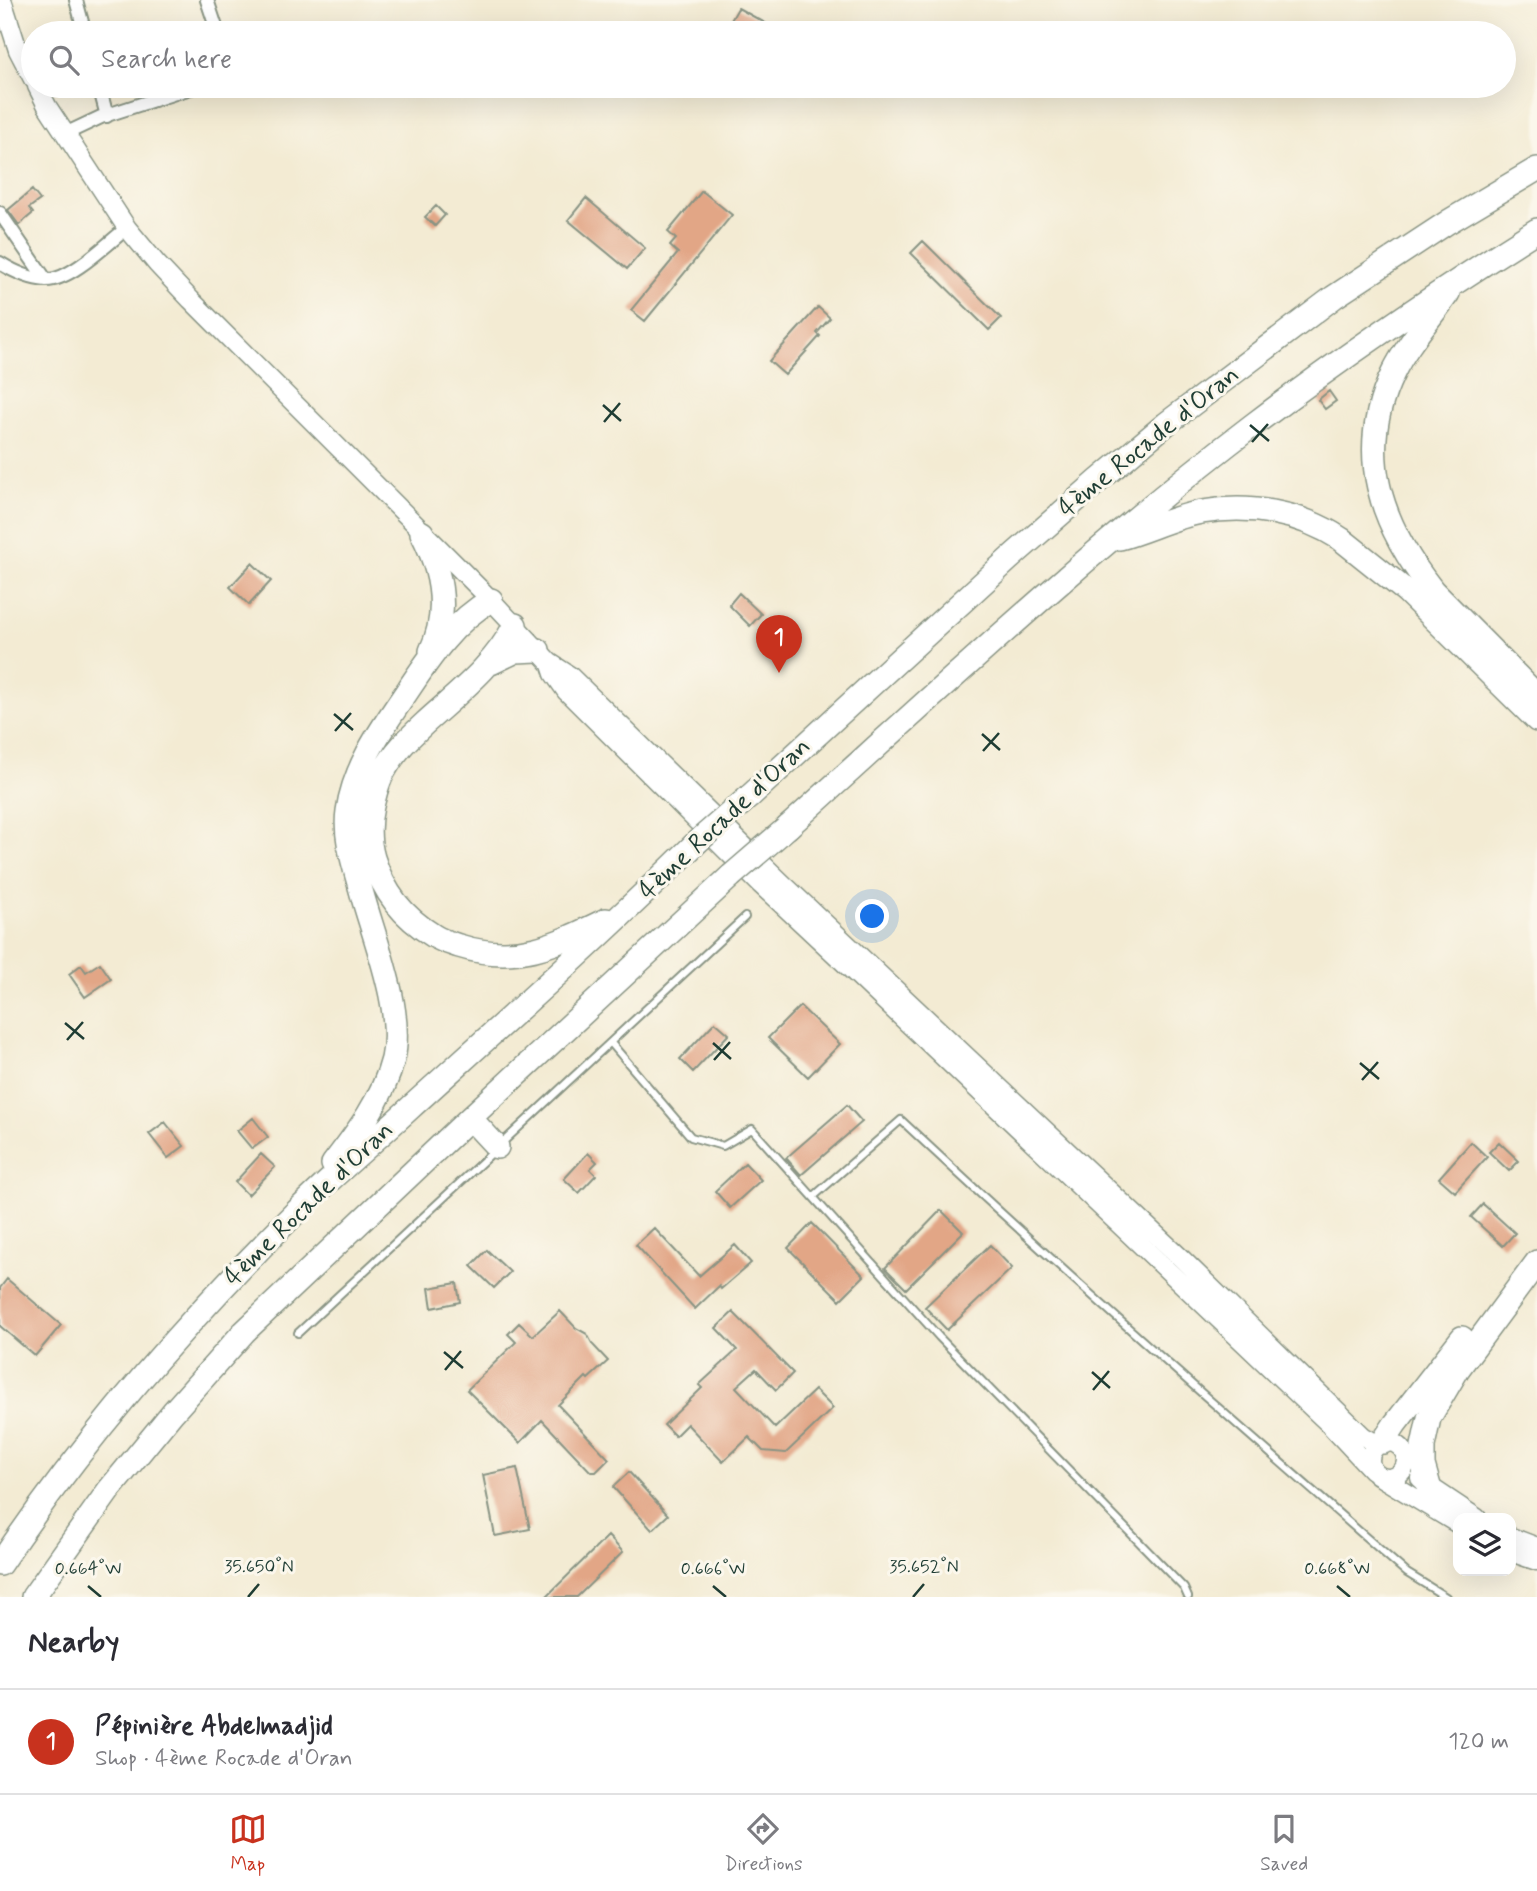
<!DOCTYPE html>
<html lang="en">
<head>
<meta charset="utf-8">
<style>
	:root { --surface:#fff; --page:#f7f7f7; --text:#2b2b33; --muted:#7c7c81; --line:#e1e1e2; --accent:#c8321e }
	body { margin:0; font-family:Mynerve,sans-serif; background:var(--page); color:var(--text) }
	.controls { position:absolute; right:21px; bottom:21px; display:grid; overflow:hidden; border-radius:14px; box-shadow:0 7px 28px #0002 }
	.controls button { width:63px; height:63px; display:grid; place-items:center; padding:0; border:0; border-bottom:2px solid var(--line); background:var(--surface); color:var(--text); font:35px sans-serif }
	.you { position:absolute; left:873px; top:917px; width:24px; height:24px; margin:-18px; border:5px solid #fff; border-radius:50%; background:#1a73e8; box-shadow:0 0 0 10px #1a73e833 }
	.badge { display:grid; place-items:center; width:46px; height:46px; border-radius:50%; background:var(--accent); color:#fff; font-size:23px; font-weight:700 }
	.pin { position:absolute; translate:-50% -58px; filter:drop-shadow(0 2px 4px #0008) }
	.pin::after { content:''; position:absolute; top:37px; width:24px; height:21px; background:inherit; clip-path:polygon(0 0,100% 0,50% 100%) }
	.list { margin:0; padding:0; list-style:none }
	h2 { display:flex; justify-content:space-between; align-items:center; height:91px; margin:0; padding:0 28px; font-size:30px }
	h2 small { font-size:23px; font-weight:400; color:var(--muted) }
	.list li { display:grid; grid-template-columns:46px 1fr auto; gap:21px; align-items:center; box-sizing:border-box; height:105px; padding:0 28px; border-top:2px solid var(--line) }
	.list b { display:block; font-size:26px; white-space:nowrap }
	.list p { margin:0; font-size:23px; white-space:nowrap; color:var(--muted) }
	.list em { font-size:23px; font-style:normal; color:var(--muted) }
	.icon { flex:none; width:38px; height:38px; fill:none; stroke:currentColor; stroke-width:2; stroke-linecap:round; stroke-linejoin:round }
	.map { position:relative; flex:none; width:1537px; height:1597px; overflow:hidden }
	.search { position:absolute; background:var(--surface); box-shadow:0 7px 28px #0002; left:21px; right:21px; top:21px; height:77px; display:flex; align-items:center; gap:18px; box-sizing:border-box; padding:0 24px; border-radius:38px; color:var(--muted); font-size:26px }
	.sheet { height:196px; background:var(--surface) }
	nav { display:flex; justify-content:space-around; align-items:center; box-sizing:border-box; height:98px; border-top:2px solid var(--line); background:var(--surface); font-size:19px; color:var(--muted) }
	nav a { display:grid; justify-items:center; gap:4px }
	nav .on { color:var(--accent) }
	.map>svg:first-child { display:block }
	.building { fill:#e2a686 }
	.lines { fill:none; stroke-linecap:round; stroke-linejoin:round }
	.lane-casing { stroke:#899484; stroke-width:10 }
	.street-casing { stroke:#899484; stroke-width:16 }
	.secondary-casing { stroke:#899484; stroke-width:21 }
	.highway-casing { stroke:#899484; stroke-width:26 }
	.lane { stroke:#fff; stroke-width:6 }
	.street { stroke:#fff; stroke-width:12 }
	.secondary { stroke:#fff; stroke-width:18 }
	.highway { stroke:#fff; stroke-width:23 }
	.highway-bridge-casing { stroke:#899484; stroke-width:26; stroke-linecap:butt }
	.highway-bridge { stroke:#fff; stroke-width:23 }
	.ticks { fill:none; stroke:#1f3d34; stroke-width:2.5 }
	.labels { text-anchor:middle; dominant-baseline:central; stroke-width:6; stroke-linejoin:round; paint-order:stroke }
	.street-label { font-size:26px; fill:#1f3d34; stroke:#fbf7ec }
	.ticks-label { font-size:18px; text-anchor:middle; fill:#1f3d34; stroke:#fbf7ec; stroke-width:6; stroke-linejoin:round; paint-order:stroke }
</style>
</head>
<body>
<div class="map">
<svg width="1537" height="1597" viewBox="0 0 1537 1597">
	<rect width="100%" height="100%" fill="#fbf7ec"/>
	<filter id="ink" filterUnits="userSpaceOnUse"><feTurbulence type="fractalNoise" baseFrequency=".0143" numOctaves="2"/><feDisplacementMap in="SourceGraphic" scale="14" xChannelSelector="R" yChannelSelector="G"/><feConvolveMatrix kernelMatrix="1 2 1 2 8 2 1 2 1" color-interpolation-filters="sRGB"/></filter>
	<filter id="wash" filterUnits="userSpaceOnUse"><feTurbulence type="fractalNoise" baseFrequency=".00686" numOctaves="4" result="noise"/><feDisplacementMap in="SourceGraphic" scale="28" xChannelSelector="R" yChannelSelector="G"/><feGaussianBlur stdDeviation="1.57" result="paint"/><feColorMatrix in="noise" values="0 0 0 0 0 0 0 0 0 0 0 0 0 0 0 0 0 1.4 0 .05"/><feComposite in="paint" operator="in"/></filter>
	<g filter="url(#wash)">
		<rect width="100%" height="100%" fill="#f3ebd3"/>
		<g id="blocks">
			<path class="building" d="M738 8 769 25 764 33H724Z
				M32 190 40 200 29 208 33 213 19 225 8 210Z
				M702 191 732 215 645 321 631 310 678 253 670 246 676 239 668 232Z
				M586 198 645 248 627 269 568 220Z
				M436 206 445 215 435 226 425 217Z
				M923 241 1001 318 989 330 911 253Z
				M818 307 830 318 817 333 820 336 785 375 769 361Z
				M1329 391 1336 401 1325 409 1318 400Z
				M252 563 271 581 249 605 230 587Z
				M739 593 761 614 750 626 729 605Z
				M100 963 111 979 85 997 69 974 81 965 86 972Z
				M800 1006 840 1044 808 1077 768 1038Z
				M715 1022 729 1034 693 1072 680 1059Z
				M847 1105 862 1122 801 1175 786 1158Z
				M253 1118 268 1137 252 1149 237 1131Z
				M165 1122 184 1146 168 1158 149 1134Z
				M1471 1142 1487 1157 1455 1192 1439 1178Z
				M1499 1142 1519 1161 1509 1171 1489 1152Z
				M588 1153 597 1162 590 1169 596 1175 579 1193 564 1179Z
				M261 1154 275 1167 248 1195 235 1182Z
				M745 1163 761 1180 730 1208 715 1191Z
				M1483 1204 1515 1233 1503 1246 1471 1217Z
				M941 1210 963 1232 906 1289 885 1268Z
				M812 1223 864 1276 840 1300 788 1248Z
				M654 1228 699 1276 735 1245 751 1263 721 1289 719 1286 695 1309 636 1245Z
				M990 1245 1012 1268 947 1330 925 1307Z
				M487 1250 510 1272 494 1288 471 1266Z
				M7 1279 61 1325 35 1356 0 1326V1288Z
				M457 1283 460 1302 432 1308 429 1288Z
				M560 1311 576 1328 587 1334 593 1345 608 1361 588 1379 586 1377 558 1405 609 1459 596 1472H591L542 1420 520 1443 467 1390 516 1342 508 1334 519 1323 533 1336Z
				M733 1312 793 1373 776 1390 756 1369 736 1387 775 1428 815 1390 833 1408 786 1453 763 1451 749 1437 723 1462 687 1424 675 1436 664 1425 702 1388 699 1385 737 1350 716 1328Z
				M517 1468 530 1529 495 1536 483 1475Z
				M629 1472 668 1515 652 1530 613 1487Z
				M608 1536 623 1552 577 1597H546Z"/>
		</g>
	</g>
	<g filter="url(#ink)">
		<use href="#blocks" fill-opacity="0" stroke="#899484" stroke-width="2"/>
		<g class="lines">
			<g class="lane-casing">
				<path id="lane" d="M611 1043 691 1137 723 1146 752 1129 939 1337 1184 1588 1188 1597
					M502 1143 745 917
					M813 1197 901 1120C1066 1275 1236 1424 1407 1573L1446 1597
					M298 1333 494 1151"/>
			</g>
			<g class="street-casing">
				<path id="street" d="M76 0 85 33
					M207 0 218 33
					M99 86 107 116
					M65 134 101 117 197 86
					M0 213 46 280
					M0 263C13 271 30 279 46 280 70 281 108 243 127 228"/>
			</g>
			<g class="secondary-casing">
				<path id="secondary" d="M2 0 18 50 33 79
					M37 86 47 106 127 228 157 264 191 300 491 600 549 662 569 675 781 882 1182 1259 1363 1436 1377 1444
					M551 665 554 674 566 691 761 885 855 973 1328 1423 1372 1470
					M1370 1460a18 18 0 1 1 36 0a18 18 0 1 1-36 0Z
					M1382 1478 1458 1524
					M1420 1478 1429 1486 1477 1518
					M1511 1537 1537 1547
					M1511 1552 1537 1561"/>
			</g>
			<g class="highway-casing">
				<path id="highway" d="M1448 293C1430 319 1407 344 1393 373 1354 453 1381 525 1433 591L1537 696
					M422 533C441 570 450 611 431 651
					M1120 538C1146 531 1176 516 1202 512 1250 504 1300 512 1341 539L1406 591 1537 720
					M515 625C495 665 458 693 425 723 410 737 394 752 384 771 377 782 375 794 372 806 368 824 368 841 373 858 384 893 403 917 434 936 442 941 450 943 459 946 516 964 555 945 606 920
					M491 663 516 651 538 650
					M750 796 1009 559 1098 481 1166 424 1334 297 1448 222 1537 169
					M788 827C940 690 1090 549 1253 425 1344 356 1440 291 1537 230
					M470 1118 497 1147
					M333 1164C357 1133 383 1099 393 1059 404 1011 375 941 362 894 355 868 344 838 348 811 354 767 382 728 406 693 429 658 454 621 491 600
					M1383 1442 1395 1424 1462 1338
					M1429 1486 1423 1465V1446L1429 1418 1458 1369 1537 1262
					M0 1564C85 1437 185 1323 292 1216 330 1178 371 1144 410 1108 506 1021 604 934 697 842
					M33 1597 109 1490 173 1412 244 1332 470 1118 731 876"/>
			</g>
			<use href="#lane" class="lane"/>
			<use href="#street" class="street"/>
			<use href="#secondary" class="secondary"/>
			<use href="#highway" class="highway"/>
			<g class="highway-bridge-casing">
				<path id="highway-bridge" d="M697 842 750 796
					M731 876 788 827"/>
			</g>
			<use href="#highway-bridge" class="highway-bridge"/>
		</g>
	</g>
	<path class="ticks" d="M603 405 621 421M604 422 620 403M1250 425 1269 441M1252 442 1268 424M334 714 353 730M335 731 351 713M982 734 1000 750M983 751 999 733M65 1023 84 1039M67 1040 83 1022M713 1043 731 1059M714 1060 730 1042M1360 1063 1379 1079M1362 1080 1378 1062M444 1352 463 1368M445 1370 461 1351M1092 1372 1110 1388M1093 1390 1109 1371M88 1586 101 1597M713 1586 726 1597M1337 1586 1350 1597M248 1597 259 1584M913 1597 924 1584"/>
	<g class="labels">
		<g class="street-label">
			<text transform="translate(1149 442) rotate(-39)">4ème Rocade d'Oran</text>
			<text transform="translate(725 819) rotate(-43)">4ème Rocade d'Oran</text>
			<text transform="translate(309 1204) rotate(-44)">4ème Rocade d'Oran</text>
		</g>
	</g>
	<g class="ticks-label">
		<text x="259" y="1572">35.650°N</text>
		<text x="924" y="1572">35.652°N</text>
		<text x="88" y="1574">0.664°W</text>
		<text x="713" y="1574">0.666°W</text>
		<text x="1337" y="1574">0.668°W</text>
	</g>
</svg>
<div class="controls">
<button><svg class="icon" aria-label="layers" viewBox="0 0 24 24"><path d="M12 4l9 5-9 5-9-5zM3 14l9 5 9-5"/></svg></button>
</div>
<div class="you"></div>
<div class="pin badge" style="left:779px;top:673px">1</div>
<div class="search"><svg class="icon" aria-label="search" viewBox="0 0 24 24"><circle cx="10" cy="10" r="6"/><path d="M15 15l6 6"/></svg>Search here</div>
</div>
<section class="sheet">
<h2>Nearby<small></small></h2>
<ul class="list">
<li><span class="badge">1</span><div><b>Pépinière Abdelmadjid</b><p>Shop · 4ème Rocade d'Oran</p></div><em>120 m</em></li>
</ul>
</section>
<nav>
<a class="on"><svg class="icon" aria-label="map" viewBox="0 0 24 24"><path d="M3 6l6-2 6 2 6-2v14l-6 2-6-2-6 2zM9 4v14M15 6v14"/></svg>Map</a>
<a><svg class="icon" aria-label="directions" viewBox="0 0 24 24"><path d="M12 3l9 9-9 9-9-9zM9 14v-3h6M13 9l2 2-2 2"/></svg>Directions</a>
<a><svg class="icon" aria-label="saved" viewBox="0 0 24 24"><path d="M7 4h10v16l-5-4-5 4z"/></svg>Saved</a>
</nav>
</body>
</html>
